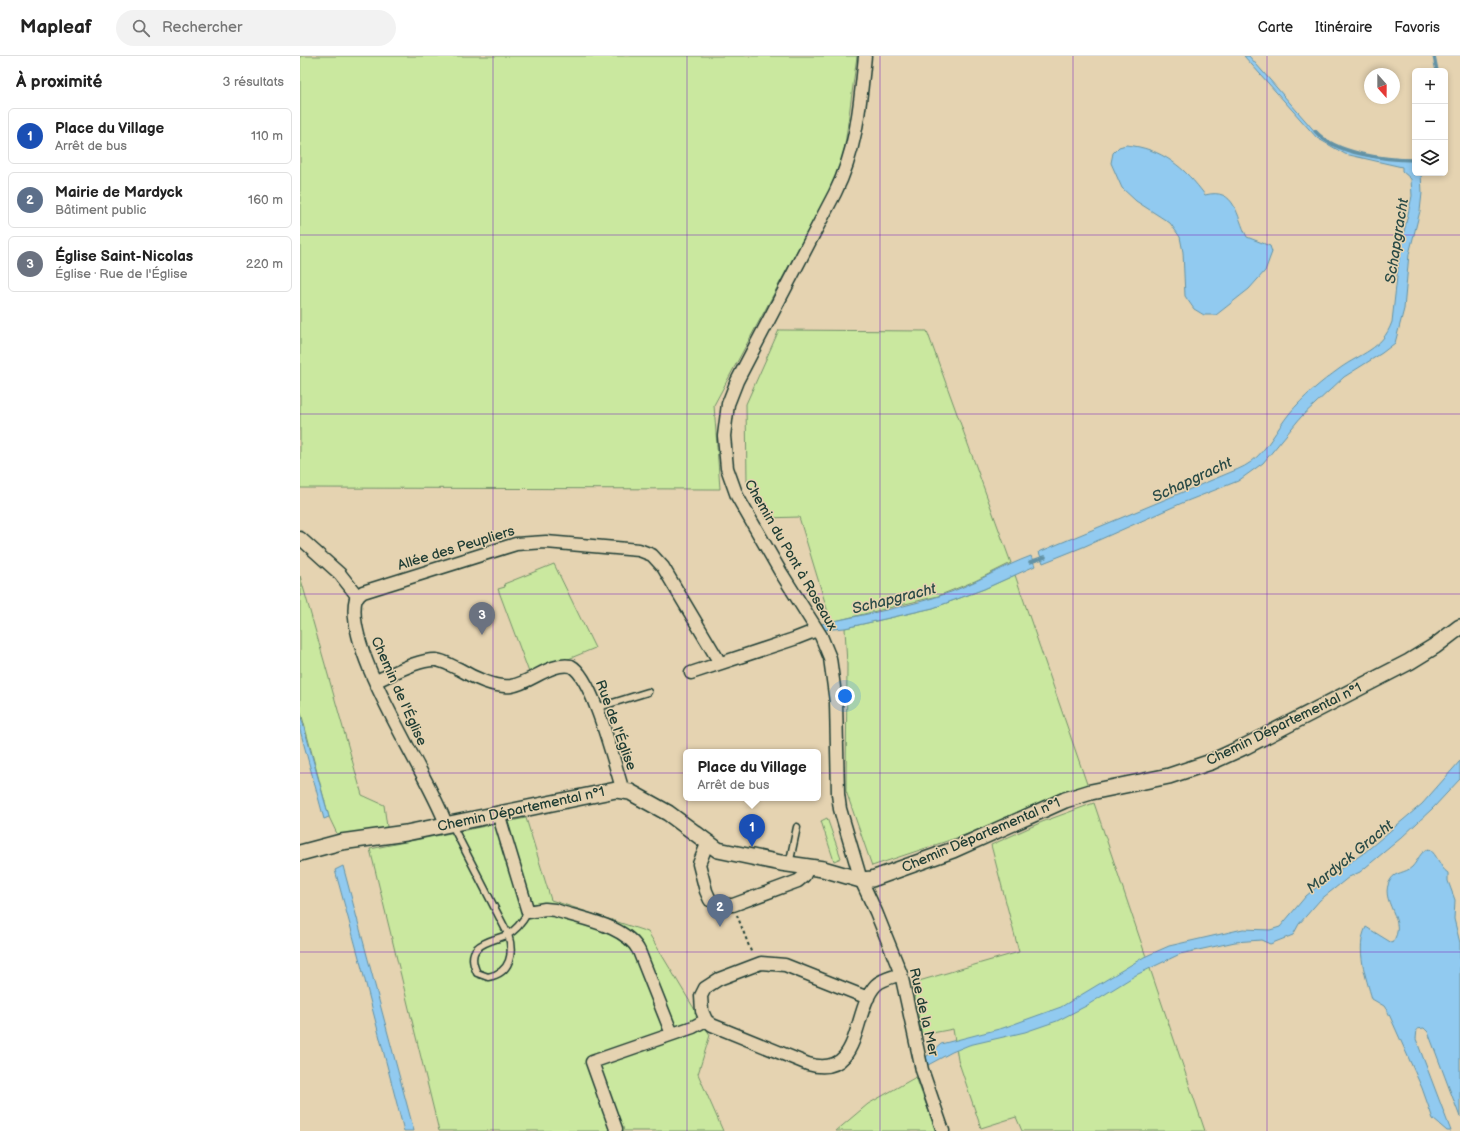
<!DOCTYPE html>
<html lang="fr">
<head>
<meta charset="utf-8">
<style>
	:root { --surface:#fff; --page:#f2f2f2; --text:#222; --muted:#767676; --line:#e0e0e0; --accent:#0b8043 }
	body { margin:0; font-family:"Balsamiq Sans",sans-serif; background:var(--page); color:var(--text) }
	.controls { position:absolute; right:12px; top:12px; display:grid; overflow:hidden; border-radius:6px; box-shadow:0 2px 6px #0003 }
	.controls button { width:36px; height:36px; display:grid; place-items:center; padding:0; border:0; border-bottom:1px solid var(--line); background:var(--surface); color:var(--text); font:20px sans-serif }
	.compass { position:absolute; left:1064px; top:12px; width:36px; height:36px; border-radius:50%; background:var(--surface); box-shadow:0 2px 6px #0003; rotate:159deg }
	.you { position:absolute; left:545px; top:640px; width:14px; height:14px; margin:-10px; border:3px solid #fff; border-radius:50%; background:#1a73e8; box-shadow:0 0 0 6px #1a73e833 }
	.badge { display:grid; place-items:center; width:26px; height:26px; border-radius:50%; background:var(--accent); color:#fff; font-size:13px; font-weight:700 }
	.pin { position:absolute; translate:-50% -33px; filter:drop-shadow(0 1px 2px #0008) }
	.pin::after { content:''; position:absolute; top:21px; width:14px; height:12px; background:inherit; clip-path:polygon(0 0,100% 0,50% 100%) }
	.popup { position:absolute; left:383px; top:693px; width:138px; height:52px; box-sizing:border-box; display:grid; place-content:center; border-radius:6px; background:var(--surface); filter:drop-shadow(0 1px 3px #0005); font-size:13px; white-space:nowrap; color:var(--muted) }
	.popup b { font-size:15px; color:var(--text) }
	.popup::after { content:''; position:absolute; left:50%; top:100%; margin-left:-8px; border:8px solid transparent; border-top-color:var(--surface) }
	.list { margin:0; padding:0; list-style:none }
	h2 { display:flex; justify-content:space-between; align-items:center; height:52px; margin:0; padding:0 16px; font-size:17px }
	h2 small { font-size:13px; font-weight:400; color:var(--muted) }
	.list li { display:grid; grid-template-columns:26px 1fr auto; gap:12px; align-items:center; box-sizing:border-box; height:56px; margin:0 8px 8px; padding:0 8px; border:1px solid var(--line); border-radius:6px }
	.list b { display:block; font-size:15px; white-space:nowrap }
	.list p { margin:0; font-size:13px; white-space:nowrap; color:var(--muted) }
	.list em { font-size:13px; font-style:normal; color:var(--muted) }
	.icon { flex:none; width:22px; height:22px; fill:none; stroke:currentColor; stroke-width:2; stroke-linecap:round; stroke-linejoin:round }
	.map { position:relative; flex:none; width:1160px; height:1075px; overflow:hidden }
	header { display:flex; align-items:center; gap:24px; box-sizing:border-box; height:56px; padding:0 20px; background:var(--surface); border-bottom:1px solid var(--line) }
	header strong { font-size:19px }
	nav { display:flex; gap:22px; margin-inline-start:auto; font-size:14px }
	.search { width:280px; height:36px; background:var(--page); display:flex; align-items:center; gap:10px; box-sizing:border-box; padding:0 14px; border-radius:22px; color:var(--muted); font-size:15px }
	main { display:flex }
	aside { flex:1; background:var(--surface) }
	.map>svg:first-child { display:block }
	.green { fill:#cae89f; stroke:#74926a }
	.water { fill:#91caf0; stroke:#6392a5 }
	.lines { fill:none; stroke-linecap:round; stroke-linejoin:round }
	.stream { stroke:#6392a5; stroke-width:3.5 }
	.service-casing { stroke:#1f3d34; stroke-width:9 }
	.minor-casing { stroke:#1f3d34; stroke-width:15 }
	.tertiary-casing { stroke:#1f3d34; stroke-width:18 }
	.path { stroke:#1f3d34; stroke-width:2; stroke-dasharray:3 3; stroke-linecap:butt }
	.service { stroke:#e5d3b1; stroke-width:6 }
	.minor { stroke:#e5d3b1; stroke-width:12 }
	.tertiary { stroke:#e5d3b1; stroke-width:15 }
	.grid { fill:none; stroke:#7b2cbf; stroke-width:1; stroke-opacity:0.55 }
	.labels { text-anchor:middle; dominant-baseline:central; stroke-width:3; stroke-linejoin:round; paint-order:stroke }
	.street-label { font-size:14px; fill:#1f3d34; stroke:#e5d3b1 }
	.water-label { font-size:15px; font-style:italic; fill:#2a4b47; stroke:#e5d3b1 }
</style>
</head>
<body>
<header>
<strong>Mapleaf</strong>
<div class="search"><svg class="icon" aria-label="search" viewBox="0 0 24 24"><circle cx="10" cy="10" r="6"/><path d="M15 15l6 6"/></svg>Rechercher</div>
<nav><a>Carte</a><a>Itinéraire</a><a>Favoris</a></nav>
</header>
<main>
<aside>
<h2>À proximité<small>3 résultats</small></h2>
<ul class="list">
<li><span class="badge" style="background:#1a4fb4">1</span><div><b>Place du Village</b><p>Arrêt de bus</p></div><em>110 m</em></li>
<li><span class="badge" style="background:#5c6f8a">2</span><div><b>Mairie de Mardyck</b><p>Bâtiment public</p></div><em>160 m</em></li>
<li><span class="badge" style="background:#6b7280">3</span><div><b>Église Saint-Nicolas</b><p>Église · Rue de l'Église</p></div><em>220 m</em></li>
</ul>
</aside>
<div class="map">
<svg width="1160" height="1075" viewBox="0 0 1160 1075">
	<rect width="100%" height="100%" fill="#e5d3b1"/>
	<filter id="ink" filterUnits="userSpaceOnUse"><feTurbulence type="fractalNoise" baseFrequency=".025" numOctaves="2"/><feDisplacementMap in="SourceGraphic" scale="8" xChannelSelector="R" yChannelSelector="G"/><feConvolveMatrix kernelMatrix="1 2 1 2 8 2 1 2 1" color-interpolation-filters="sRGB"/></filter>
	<g filter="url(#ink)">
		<path class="green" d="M0 0H557L542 111 414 349 420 433 0 432Z
			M479 274 627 275 711 507 675 525 638 540 531 566 499 461 465 462 447 426 446 348Z
			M254 508 295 592 230 619 198 533 205 531 204 528Z
			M715 519 788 731 686 772 572 810 546 735 547 609 545 572 633 552 684 533Z
			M0 520 62 739 84 749 87 771 80 780 41 786 29 761 0 653Z
			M794 747 905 1075H722L716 1061 681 1072 658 1004 653 973 622 979 612 927 719 896 691 789 742 766Z
			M226 762 251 844 348 876 410 979 398 1018 423 1075H139L70 793Z
			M527 762 541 802 534 805 521 765Z
			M616 1021 636 1075H536L568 1048Z"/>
		<path class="water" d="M944 0H949L1018 79C1045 99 1082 105 1115 104V117H1121L1122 137 1120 155 1109 198 1104 253 1095 287 1082 297 1044 321 1001 361 963 407 938 425 882 447 783 491 743 507 739 496 924 419C933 415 943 412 951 406 967 394 977 373 989 358 1003 341 1021 326 1039 313 1061 297 1082 294 1092 266L1100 194 1112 140 1111 123 1102 115V111L1045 98 1017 82Z
			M826 89C862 92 885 112 905 139 936 131 936 160 947 181L970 190 972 196 965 215 949 233 916 259H904L894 253 885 240 883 196 880 181 870 167 836 145 822 132 811 107 813 97 819 91Z
			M731 500 735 510 684 533 633 552 545 572 522 574 521 568C564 558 610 551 651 536 679 525 704 510 731 500Z
			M0 657 29 761 24 763 0 674Z
			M1160 705V723L1133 752 1101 782 1060 816 1049 821 1020 844 999 868 993 879 970 888 961 884 935 886 880 898 836 919 786 950 757 965 725 976 669 989 652 996 628 1009 626 1001 641 988 703 972 761 951 844 901 869 890 943 873 970 874 980 871 1006 840 1033 818 1064 797 1122 748Z
			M1129 793C1138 799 1139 811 1148 817V825L1155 844 1154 863 1160 887V1061L1128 976 1124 972 1117 973 1116 983 1151 1075H1147L1133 1063 1122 1032 1088 956 1084 950 1072 943C1066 921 1055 893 1066 871L1092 887C1110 864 1076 845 1091 823 1095 816 1106 817 1112 811 1118 805 1120 795 1129 793Z
			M43 810 114 1075H104L61 909 35 814Z"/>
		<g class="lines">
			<path class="stream" d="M1134 0 1137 15
				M1015 75C1035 98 1086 104 1115 104
				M730 506 745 501"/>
			<g class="service-casing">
				<path id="service" d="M296 652 348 636
					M152 769 208 878C214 897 211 917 188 921L177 917C163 888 189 886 207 879 217 874 223 865 228 856
					M489 809 497 771"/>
			</g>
			<g class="minor-casing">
				<path id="minor" d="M565 0C560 48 557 93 535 137L437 325 428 348 424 380 427 412 437 440 480 515 521 580 530 602 536 646 538 738 540 753 561 824 576 856 601 918 622 1014 643 1075
					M0 482 40 518 58 541
					M391 617 494 583 517 574
					M76 625C93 618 118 603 136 604 145 605 151 610 159 613 172 621 195 632 211 630 231 627 250 606 271 610 293 621 315 710 323 735
					M198 757 228 856 245 853 255 854C281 863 326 869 339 895L372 978
					M146 768C128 717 42 593 56 542L63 536 216 488 246 486 339 494 352 499 363 511 420 607
					M407 788 399 808 406 835 410 844 425 849H433L498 825 504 820 509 810
					M568 942 485 909 461 907 419 923 405 932 401 940 402 955 406 964 412 969 508 1008C563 1024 552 953 576 929 582 923 593 921 601 918
					M316 1073 292 1006 393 971 406 964"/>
			</g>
			<g class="tertiary-casing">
				<path id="tertiary" d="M0 797 41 786 106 777 316 734 330 736 368 757 418 794 481 807 523 813 561 824 572 823 653 794 765 744 791 736 869 720 911 706 946 690 1109 606 1135 590 1160 571"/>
			</g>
			<path class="path" d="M437 859 452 898"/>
			<use href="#service" class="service"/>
			<use href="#minor" class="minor"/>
			<use href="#tertiary" class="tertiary"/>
		</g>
	</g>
	<path class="grid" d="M193 0V1075M387 0V1075M580 0V1075M773 0V1075M967 0V1075M0 179H1160M0 358H1160M0 538H1160M0 717H1160M0 896H1160"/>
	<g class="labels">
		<g class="street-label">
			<text transform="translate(156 492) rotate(-17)">Allée des Peupliers</text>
			<text transform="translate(491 499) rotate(60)">Chemin du Pont à Roseaux</text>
			<text transform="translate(99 635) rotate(66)">Chemin de l'Église</text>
			<text transform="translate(984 668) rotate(-26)">Chemin Départemental n°1</text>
			<text transform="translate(316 669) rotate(70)">Rue de l'Église</text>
			<text transform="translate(221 753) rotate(-12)">Chemin Départemental n°1</text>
			<text transform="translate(681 779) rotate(-23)">Chemin Départemental n°1</text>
			<text transform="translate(624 956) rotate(77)">Rue de la Mer</text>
		</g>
		<g class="water-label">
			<text transform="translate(1097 185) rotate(-81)">Schapgracht</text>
			<text transform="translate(892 424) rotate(-25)">Schapgracht</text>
			<text transform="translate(594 543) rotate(-14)">Schapgracht</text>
			<text transform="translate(1050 801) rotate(-39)">Mardyck Gracht</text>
		</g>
	</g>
</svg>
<div class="controls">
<button>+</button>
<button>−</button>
<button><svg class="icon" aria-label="layers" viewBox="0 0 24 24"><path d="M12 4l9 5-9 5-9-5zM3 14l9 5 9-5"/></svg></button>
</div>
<svg class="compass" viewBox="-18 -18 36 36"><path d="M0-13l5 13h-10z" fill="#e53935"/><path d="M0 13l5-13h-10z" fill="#767676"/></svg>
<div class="you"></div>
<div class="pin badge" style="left:452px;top:791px;background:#1a4fb4">1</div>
<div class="popup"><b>Place du Village</b>Arrêt de bus</div>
<div class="pin badge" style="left:420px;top:871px;background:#5c6f8a">2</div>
<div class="pin badge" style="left:182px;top:579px;background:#6b7280">3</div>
</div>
</main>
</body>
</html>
